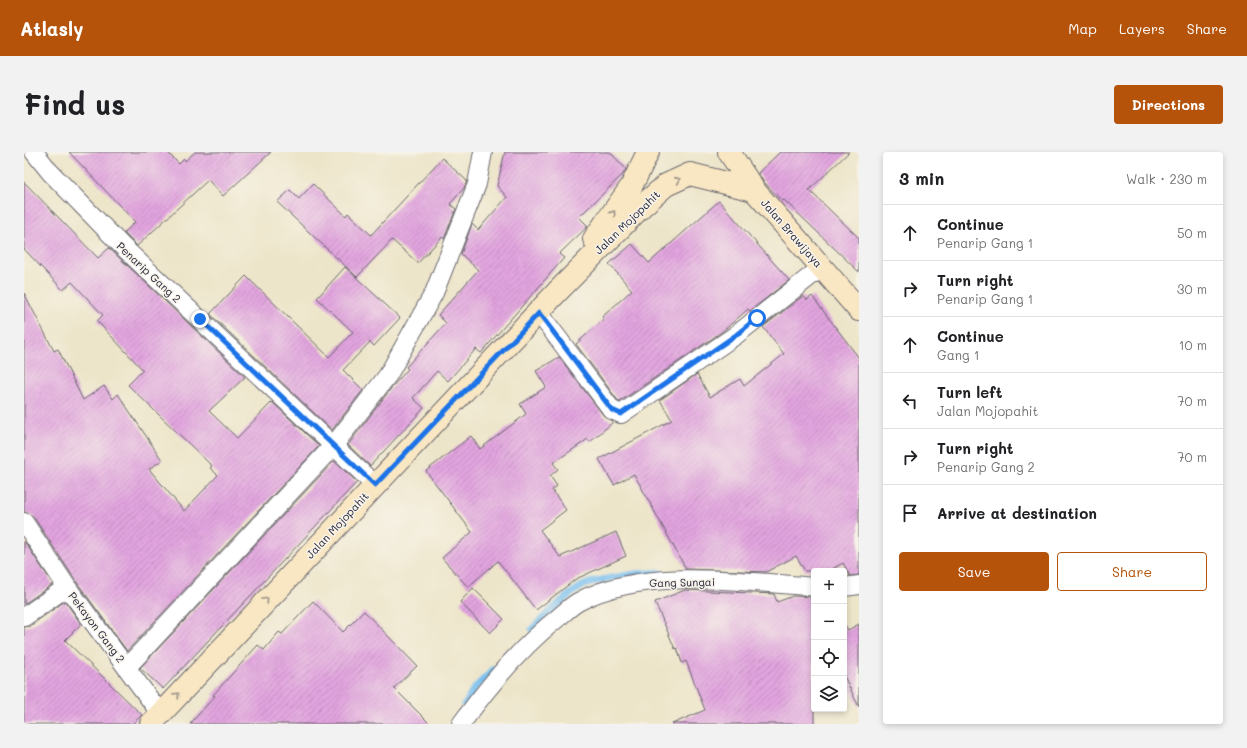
<!DOCTYPE html>
<html lang="en">
<head>
<meta charset="utf-8">
<style>
	:root { --surface:#fff; --page:#f2f2f2; --text:#202124; --muted:#757577; --line:#e0e0e0; --accent:#b45309 }
	body { margin:0; font-family:Mali,sans-serif; background:var(--page); color:var(--text) }
	.controls { position:absolute; right:12px; bottom:12px; display:grid; overflow:hidden; border-radius:4px; box-shadow:0 2px 6px #0003 }
	.controls button { width:36px; height:36px; display:grid; place-items:center; padding:0; border:0; border-bottom:1px solid var(--line); background:var(--surface); color:var(--text); font:20px sans-serif }
	.stop { position:absolute; width:12px; height:12px; margin:-9px; border:3px solid #1a73e8; border-radius:50%; background:#fff }
	.stop.end { background:#1a73e8; border-color:#fff; box-shadow:0 1px 4px #0008 }
	.list { margin:0; padding:0; list-style:none }
	h2 { display:flex; justify-content:space-between; align-items:center; height:52px; margin:0; padding:0 16px; font-size:17px }
	h2 small { font-size:13px; font-weight:400; color:var(--muted) }
	.list li { display:grid; grid-template-columns:26px 1fr auto; gap:12px; align-items:center; box-sizing:border-box; height:56px; padding:0 16px; border-top:1px solid var(--line) }
	.list b { display:block; font-size:15px; white-space:nowrap }
	.list p { margin:0; font-size:13px; white-space:nowrap; color:var(--muted) }
	.list em { font-size:13px; font-style:normal; color:var(--muted) }
	.actions { display:flex; gap:8px; padding:12px 16px }
	.actions a { flex:1; padding:9px 0; border:1px solid var(--accent); border-radius:4px; text-align:center; font-size:14px; color:var(--accent) }
	.actions .main { background:var(--accent); color:#fff }
	.icon { flex:none; width:22px; height:22px; fill:none; stroke:currentColor; stroke-width:2; stroke-linecap:round; stroke-linejoin:round }
	.map { position:relative; flex:none; width:835px; height:572px; overflow:hidden; border-radius:4px }
	header { display:flex; align-items:center; gap:24px; box-sizing:border-box; height:56px; padding:0 20px; background:var(--accent); color:#fff }
	header strong { font-size:19px }
	nav { display:flex; gap:22px; margin-inline-start:auto; font-size:14px }
	.intro { display:flex; align-items:center; justify-content:space-between; box-sizing:border-box; height:96px; padding:0 24px }
	h1 { margin:0; font-size:28px }
	.button { padding:10px 18px; border-radius:4px; background:var(--accent); color:#fff; font-size:14px; font-weight:700 }
	main { display:flex; gap:24px; padding:0 24px }
	aside { flex:1; background:var(--surface); border-radius:4px; box-shadow:0 2px 6px #0003 }
	.map>svg:first-child { display:block }
	.lines { fill:none; stroke-linecap:round; stroke-linejoin:round }
	.stream { stroke:#78c0f0; stroke-width:7 }
	.building { fill:url(#building-hatch) }
	.street-casing { stroke:#69666d; stroke-width:20 }
	.secondary-casing { stroke:#69666d; stroke-width:24 }
	.street { stroke:#fff; stroke-width:18 }
	.secondary { stroke:#f9e7c3; stroke-width:22 }
	.oneway { stroke:#988e86 }
	.route { stroke:#1a73e8; stroke-width:5 }
	.labels { text-anchor:middle; dominant-baseline:central; stroke-width:3; stroke-linejoin:round; paint-order:stroke }
	.street-label { font-size:11px; fill:#22223b; stroke:#f7f3e8 }
</style>
</head>
<body>
<header>
<strong>Atlasly</strong>
<nav><a>Map</a><a>Layers</a><a>Share</a></nav>
</header>
<div class="intro"><h1>Find us</h1><a class="button">Directions</a></div>
<main>
<div class="map">
<svg width="835" height="572" viewBox="0 0 835 572">
	<defs>
		<pattern id="building-hatch" width="6" height="6" patternUnits="userSpaceOnUse"><rect width="6" height="6" fill="#e2a4df"/><path d="M-1 1l2-2M0 6l6-6M5 7l2-2" fill="none" stroke="#b785b6"/></pattern>
	</defs>
	<rect width="100%" height="100%" fill="#f7f3e8"/>
	<filter id="ink" filterUnits="userSpaceOnUse"><feTurbulence type="fractalNoise" baseFrequency=".025" numOctaves="2"/><feDisplacementMap in="SourceGraphic" scale="8" xChannelSelector="R" yChannelSelector="G"/><feConvolveMatrix kernelMatrix="1 2 1 2 8 2 1 2 1" color-interpolation-filters="sRGB"/></filter>
	<filter id="wash" filterUnits="userSpaceOnUse"><feTurbulence type="fractalNoise" baseFrequency=".012" numOctaves="4" result="noise"/><feDisplacementMap in="SourceGraphic" scale="16" xChannelSelector="R" yChannelSelector="G"/><feGaussianBlur stdDeviation="0.9" result="paint"/><feColorMatrix in="noise" values="0 0 0 0 0 0 0 0 0 0 0 0 0 0 0 0 0 1.4 0 .05"/><feComposite in="paint" operator="in"/></filter>
	<g filter="url(#wash)">
		<rect width="100%" height="100%" fill="#ede5c9"/>
		<g class="lines">
			<path class="stream" d="M508 477C519 466 549 437 563 432 578 426 619 420 636 421
				M441 553 450 537 469 518"/>
		</g>
		<g id="blocks">
			<path class="building" d="M45 0H143L155 12 160 7 161 9 171 0H247L199 44 184 28 113 94 100 81 111 70Z
				M481 0H586L602 17 599 22 555 65 564 74 535 102 540 106 457 201 452 197 424 229 413 219 389 246 400 256 346 314 324 293 368 235 384 217 382 215 422 171 414 163 454 118 437 102 448 72 454 78 483 45 473 34Z
				M756 0H825L785 38 835 86V120L760 48 758 49 739 29 734 21Z
				M418 6 443 29 440 36 426 52 432 57 420 87 418 85 394 111 368 88 333 125 253 50 266 38 275 47 289 32 322 64 324 61 347 83Z
				M0 30 74 106 85 96 221 225 185 259 213 286 248 250 295 294 103 499 52 429 9 364 0 360V141L30 199 34 197 59 248 80 234 89 247 94 242 138 308 125 317 160 359 194 323 186 316 188 314 104 233 119 218 73 169 79 163 48 130 39 138 0 97Z
				M695 49 765 128 726 159 724 157 699 179 595 250 552 192 580 167 578 165 608 138 585 112 608 92 625 111Z
				M321 115 376 166 350 194 346 190 319 218 339 238 308 278 186 162 222 124 305 205 329 180 293 146Z
				M779 144 783 148 788 144 835 206V423L826 424 819 411 805 419H781L772 404 742 420 662 417 610 322 590 333 575 307 648 268 636 248 673 222 686 245 716 227 720 234 760 202 739 175Z
				M535 205 580 264 589 270 566 290 564 287 529 311 534 317 526 324 533 334 528 338 542 358 516 378 536 405 592 380 602 404 552 427 512 458 474 409 444 435 418 406 448 380 402 319 447 284 456 297 502 262 496 252 522 235 512 219Z
				M310 309 333 330 139 537 116 516Z
				M0 389 29 432 0 452Z
				M449 436 480 467 466 481 436 450Z
				M661 438 750 442 753 450 769 444 787 445 790 453V572H648L681 558 662 509 658 511 653 496 651 497 631 450Z
				M41 449 57 472 41 488 118 563 108 572H0V475L6 474Z
				M289 449 319 480 340 459 393 514 370 536 406 572H166L191 544 189 543 234 493 240 498 255 480 258 482Z
				M820 472 824 478 835 472V555L820 524Z"/>
		</g>
	</g>
	<g filter="url(#ink)">
		<use href="#blocks" fill-opacity="0" stroke="#69666d" stroke-width="1"/>
		<g class="lines">
			<g class="street-casing">
				<path id="street" d="M10 0 26 20 98 94 351 333
					M515 161 588 258 597 262 712 183 798 115
					M0 370 43 435 136 561
					M820 435 835 433
					M0 465 43 435
					M103 515 310 293 364 223 410 141 453 32 459 0
					M437 572C465 533 497 495 535 465 541 460 547 454 554 450 616 415 721 429 790 435"/>
			</g>
			<g class="secondary-casing">
				<path id="secondary" d="M705 0 730 38 835 158
					M570 87 607 35 624 0
					M127 572 534 139 618 54 642 33 666 22 730 38"/>
			</g>
			<use href="#street" class="street"/>
			<use href="#secondary" class="secondary"/>
		</g>
		<defs><path id="oneway-chevron" d="M-2-3.5L2.5 0L-2 3.5" fill="none" stroke-width="1.6" stroke-linecap="round" stroke-linejoin="round"/></defs>
		<g class="oneway">
			<use href="#oneway-chevron" transform="translate(654 28) rotate(-24)"/>
			<use href="#oneway-chevron" transform="translate(589 61) rotate(-55)"/>
			<use href="#oneway-chevron" transform="translate(242 448) rotate(-47)"/>
			<use href="#oneway-chevron" transform="translate(153 543) rotate(-47)"/>
		</g>
	</g>
	<g class="lines" filter="url(#ink)">
		<path class="route" d="M176 167 351 333 515 161 588 258 597 262 712 183 733 166"/>
	</g>
	<g class="labels">
		<g class="street-label">
			<text transform="translate(603 70) rotate(-44)">Jalan Mojopahit</text>
			<text transform="translate(768 81) rotate(49)">Jalan Brawijaya</text>
			<text transform="translate(125 120) rotate(43)">Penarip Gang 2</text>
			<text transform="translate(313 373) rotate(-47)">Jalan Mojopahit</text>
			<text transform="translate(658 430) rotate(-1)">Gang Sungai</text>
			<text transform="translate(73 475) rotate(53)">Pekayon Gang 2</text>
		</g>
	</g>
</svg>
<div class="controls">
<button>+</button>
<button>−</button>
<button><svg class="icon" aria-label="locate" viewBox="0 0 24 24"><circle cx="12" cy="12" r="6"/><path d="M12 2v4M12 18v4M2 12h4M18 12h4"/></svg></button>
<button><svg class="icon" aria-label="layers" viewBox="0 0 24 24"><path d="M12 4l9 5-9 5-9-5zM3 14l9 5 9-5"/></svg></button>
</div>
<div class="stop" style="left:733px;top:166px"></div>
<div class="stop end" style="left:176px;top:167px"></div>
</div>
<aside>
<h2>3 min<small>Walk · 230 m</small></h2>
<ul class="list">
<li><svg class="icon" aria-label="ahead" viewBox="0 0 24 24"><path d="M12 20V5M6 11l6-6 6 6"/></svg><div><b>Continue</b><p>Penarip Gang 1</p></div><em>50 m</em></li>
<li><svg class="icon" aria-label="right" viewBox="0 0 24 24"><path d="M7 20v-9h11M14 6l5 5-5 5"/></svg><div><b>Turn right</b><p>Penarip Gang 1</p></div><em>30 m</em></li>
<li><svg class="icon" aria-label="ahead" viewBox="0 0 24 24"><path d="M12 20V5M6 11l6-6 6 6"/></svg><div><b>Continue</b><p>Gang 1</p></div><em>10 m</em></li>
<li><svg class="icon" aria-label="left" viewBox="0 0 24 24"><path d="M17 20v-9H6M10 6l-5 5 5 5"/></svg><div><b>Turn left</b><p>Jalan Mojopahit</p></div><em>70 m</em></li>
<li><svg class="icon" aria-label="right" viewBox="0 0 24 24"><path d="M7 20v-9h11M14 6l5 5-5 5"/></svg><div><b>Turn right</b><p>Penarip Gang 2</p></div><em>70 m</em></li>
<li><svg class="icon" aria-label="arrive" viewBox="0 0 24 24"><path d="M6 21V4h12l-3 4 3 4H6"/></svg><div><b>Arrive at destination</b></div></li>
</ul>
<div class="actions"><a class="main">Save</a><a>Share</a></div>
</aside>
</main>
</body>
</html>
